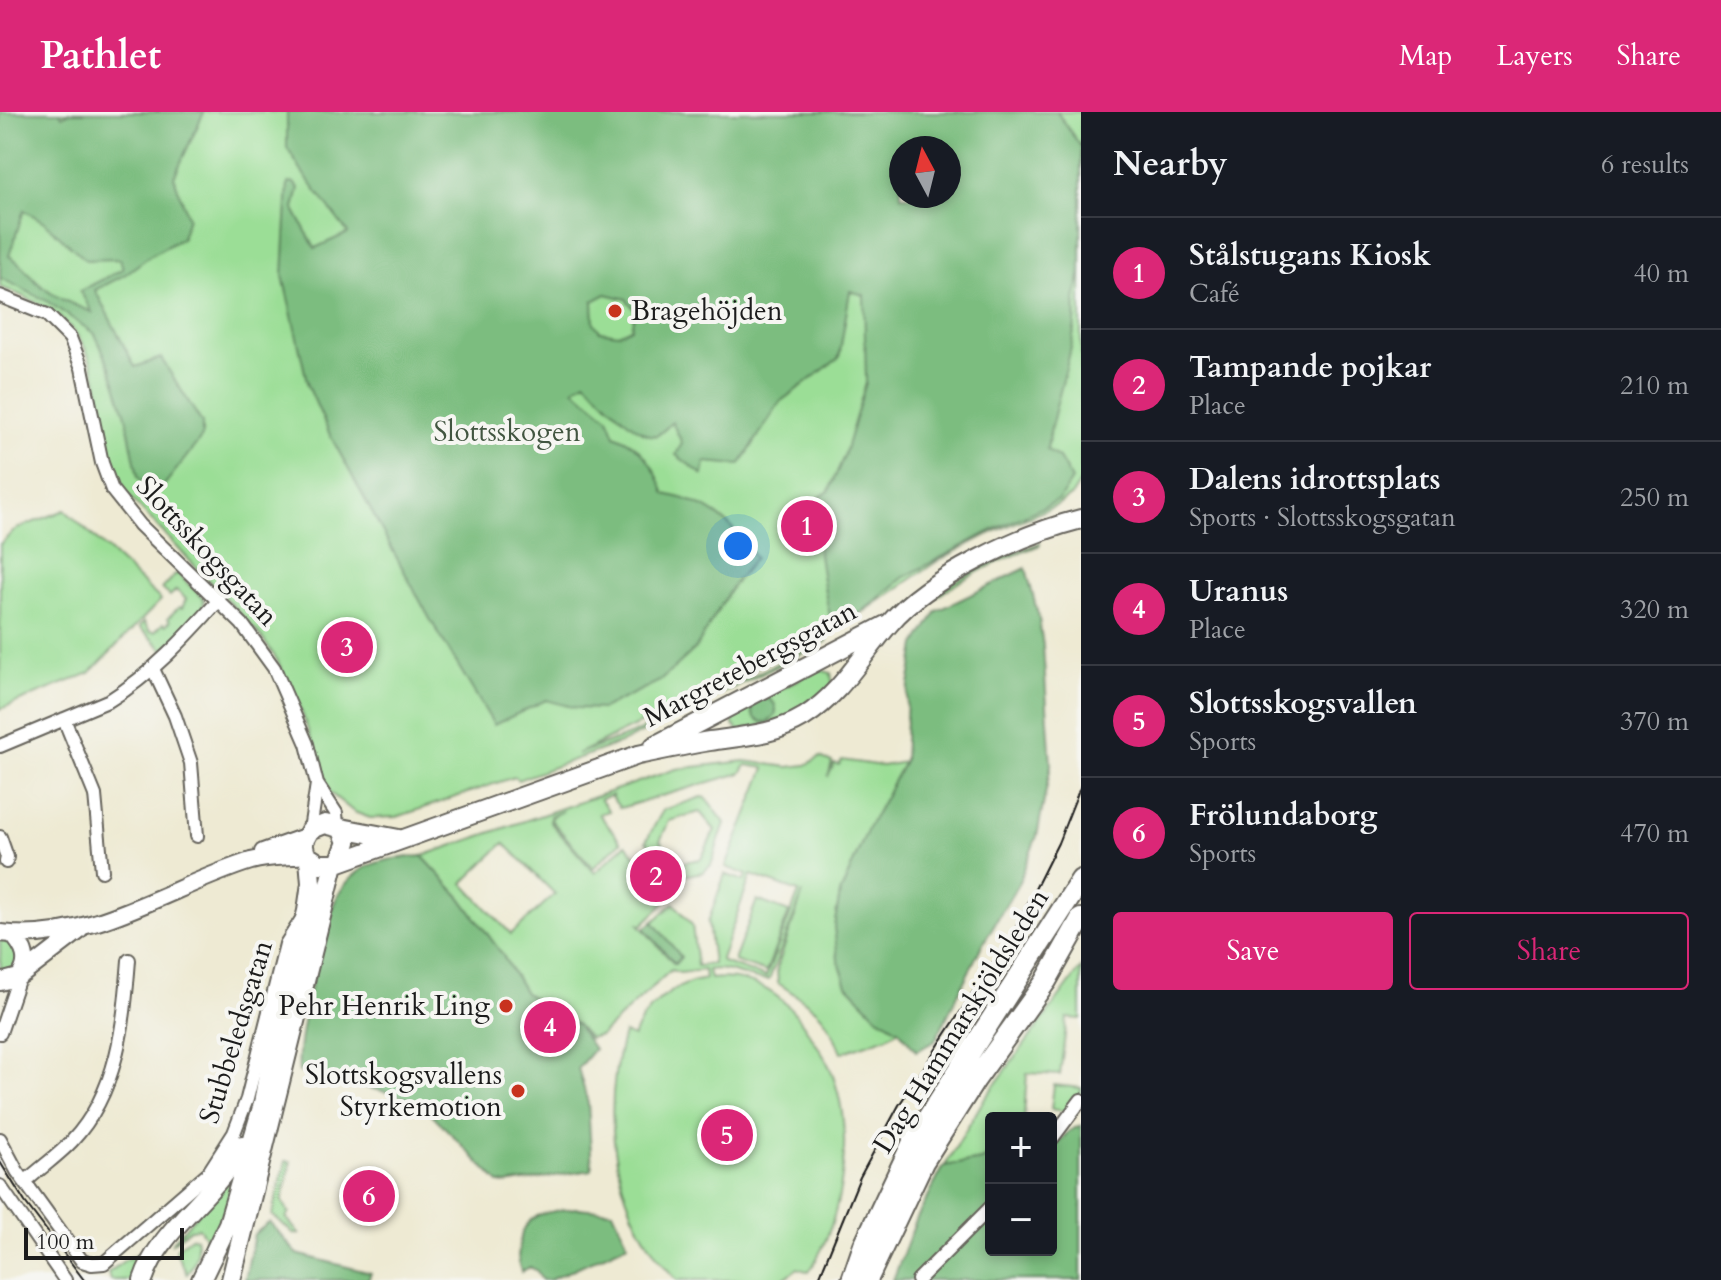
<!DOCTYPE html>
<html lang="en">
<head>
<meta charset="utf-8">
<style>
	:root { --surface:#171b24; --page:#242831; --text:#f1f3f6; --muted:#9ea1a6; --line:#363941; --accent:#db2777 }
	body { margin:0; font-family:Cardo,serif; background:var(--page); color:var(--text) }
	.controls { position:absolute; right:24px; bottom:24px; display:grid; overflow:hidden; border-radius:8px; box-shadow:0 4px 12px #0003 }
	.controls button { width:72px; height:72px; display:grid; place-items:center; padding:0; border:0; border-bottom:2px solid var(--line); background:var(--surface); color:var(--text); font:40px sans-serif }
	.compass { position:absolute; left:889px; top:24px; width:72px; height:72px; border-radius:50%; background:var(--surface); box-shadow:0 4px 12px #0003; rotate:353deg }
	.scale { position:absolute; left:24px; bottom:20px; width:160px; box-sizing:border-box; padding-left:8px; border:4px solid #1c1c1c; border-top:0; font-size:22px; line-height:28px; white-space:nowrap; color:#1c1c1c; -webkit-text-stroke:6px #f6f6f2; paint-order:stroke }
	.you { position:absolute; left:738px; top:434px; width:28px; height:28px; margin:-20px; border:6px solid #fff; border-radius:50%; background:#1a73e8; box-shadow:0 0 0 12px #1a73e833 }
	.badge { display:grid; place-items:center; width:52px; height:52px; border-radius:50%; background:var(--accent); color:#fff; font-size:26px; font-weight:700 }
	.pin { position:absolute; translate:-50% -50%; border:4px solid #fff; box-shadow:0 2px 8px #0006 }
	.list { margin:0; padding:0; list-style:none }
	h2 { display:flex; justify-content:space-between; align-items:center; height:104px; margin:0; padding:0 32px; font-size:34px }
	h2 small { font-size:26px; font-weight:400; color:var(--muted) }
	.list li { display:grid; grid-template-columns:52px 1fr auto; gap:24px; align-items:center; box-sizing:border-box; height:112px; padding:0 32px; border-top:2px solid var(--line) }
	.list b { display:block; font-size:30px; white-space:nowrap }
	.list p { margin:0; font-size:26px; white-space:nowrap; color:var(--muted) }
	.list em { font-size:26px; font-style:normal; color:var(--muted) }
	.actions { display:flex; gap:16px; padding:24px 32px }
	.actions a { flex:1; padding:18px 0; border:2px solid var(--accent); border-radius:8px; text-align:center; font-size:28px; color:var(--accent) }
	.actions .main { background:var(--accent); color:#fff }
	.map { position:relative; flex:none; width:1081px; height:1168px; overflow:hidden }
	header { display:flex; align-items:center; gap:48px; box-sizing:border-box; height:112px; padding:0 40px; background:var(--accent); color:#fff }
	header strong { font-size:38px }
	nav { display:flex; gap:44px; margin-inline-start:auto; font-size:28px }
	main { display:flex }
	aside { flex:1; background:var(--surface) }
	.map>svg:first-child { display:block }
	.green { fill:#9bde96; stroke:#5c7d59; stroke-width:2; fill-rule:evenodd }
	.forest { fill:#7cbd7f; stroke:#4c6c4e; stroke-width:2; fill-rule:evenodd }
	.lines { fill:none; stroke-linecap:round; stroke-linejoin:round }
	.minor-casing { stroke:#66645c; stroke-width:16 }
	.tertiary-casing { stroke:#66645c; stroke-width:20 }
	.secondary-casing { stroke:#66645c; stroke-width:22 }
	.primary-casing { stroke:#66645c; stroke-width:24 }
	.minor { stroke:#fff; stroke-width:12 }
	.tertiary { stroke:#fff; stroke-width:16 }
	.secondary { stroke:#fff; stroke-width:18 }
	.primary { stroke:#fff; stroke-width:20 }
	.tram { stroke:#1c1c1c; stroke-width:2 }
	.poi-dot { fill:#c8321e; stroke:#f6f6f2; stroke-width:3 }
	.labels { text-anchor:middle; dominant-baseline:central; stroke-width:8; stroke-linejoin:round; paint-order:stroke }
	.poi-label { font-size:28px; fill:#1c1c1c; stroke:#f6f6f2; text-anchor:end }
	.park-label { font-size:28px; fill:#425641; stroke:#f6f6f2 }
	.street-label { font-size:28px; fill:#1c1c1c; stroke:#f6f6f2 }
</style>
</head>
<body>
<header>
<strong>Pathlet</strong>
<nav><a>Map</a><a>Layers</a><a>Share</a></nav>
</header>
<main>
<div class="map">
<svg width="1081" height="1168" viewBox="0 0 1081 1168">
	<rect width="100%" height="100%" fill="#f6f6f2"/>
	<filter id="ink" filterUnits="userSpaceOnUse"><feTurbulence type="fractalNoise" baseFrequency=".0125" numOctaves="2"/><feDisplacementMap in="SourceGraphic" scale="16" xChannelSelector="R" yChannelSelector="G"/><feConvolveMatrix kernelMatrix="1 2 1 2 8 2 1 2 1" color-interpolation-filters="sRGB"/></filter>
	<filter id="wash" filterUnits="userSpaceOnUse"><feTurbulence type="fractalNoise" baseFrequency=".006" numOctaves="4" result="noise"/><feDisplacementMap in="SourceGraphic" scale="32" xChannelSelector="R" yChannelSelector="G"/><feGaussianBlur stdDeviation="1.8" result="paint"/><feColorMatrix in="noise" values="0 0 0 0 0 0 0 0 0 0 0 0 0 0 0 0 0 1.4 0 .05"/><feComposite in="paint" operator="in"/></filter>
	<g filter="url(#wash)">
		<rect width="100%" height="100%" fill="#eeead3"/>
		<path class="green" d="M0 0H1081V369L1072 383 1057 393 987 423 939 448 846 512 577 642 632 622 684 597 690 596 623 630 518 668 514 665 397 705 370 706 354 700 329 680 302 601 277 548 260 523 123 378C109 352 105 324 101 294 92 223 66 199 0 175ZM901 36H949V84H901Z
			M65 398 161 488 90 561 0 597V432L16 417Z
			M1040 431V433C999 449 955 467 921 498 902 516 885 537 868 557H865C876 542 887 526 900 512 938 473 989 448 1040 431Z
			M177 461 204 487 203 498 164 538 139 515 144 510 150 519 155 520 163 511 166 513 170 509 168 506 179 495 182 496 186 487 176 478 170 484 162 477Z
			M823 529H828L703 591 704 587Z
			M818 557 831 561 833 574 787 607 739 619 733 613V602Z
			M820 645 832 650 828 665 834 652 839 653 842 648 882 654 904 650 869 714 840 782 834 815 847 873 877 904 899 918 887 925 841 941C825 897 814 896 778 871L777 856 803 781 769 868C748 869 731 854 708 858L710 867C749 862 781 880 803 912 812 926 822 939 829 954 856 1016 845 1104 809 1160L798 1156 782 1168H677C614 1103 599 1006 624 921L633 925C644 895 674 872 705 867L704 858 680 861 671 858 601 923 589 926 577 913 525 881 502 842 461 786 422 744 676 657 745 649 788 655 806 653ZM746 653 765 656 726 755 747 763 744 769 725 762 708 810 713 852 697 854 692 813 674 791 653 810 681 845 674 852 639 812 642 813 671 785 626 732 595 761 550 710V704L563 699 553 704 551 708 593 756 621 730 599 702 609 699 600 687 613 683 611 685 620 696 741 661ZM504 731 555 782 511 822 463 771ZM751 763 799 780 766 865 722 850 721 847Z
			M702 685 706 686 725 711 711 753 703 760 677 765 646 729 663 698ZM700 700 715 718 701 747 679 751 660 729 669 709Z
			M757 788 789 800 766 860 734 849Z
			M0 827 16 833 20 857 1 867Z
			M1081 856V907L1067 906 1060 963 1027 961 1024 1006H991V1042L982 1048 945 1054 983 989Z
			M1054 973 1081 976V980L1067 1000 1051 997Z
			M286 1049 291 1050 282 1089 289 1101 286 1106 299 1122H294L272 1103Z
			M235 1057 232 1082 204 1144 205 1125 199 1116 190 1117 171 1132Z
			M191 1125 196 1126C199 1138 195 1152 187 1162L176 1140 177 1136Z
			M152 1135 135 1168H110L108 1161 125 1148Z"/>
		<path class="forest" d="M0 0H60L62 4 70 0H204L174 65 188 105 182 126 151 143 123 164 95 178 135 255 161 246 202 311V325L154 386 138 365 126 304 111 257 95 222 45 188 0 166ZM24 98 44 110 86 148 120 147 123 157 80 179 92 200C74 193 51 184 37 170 27 160 21 150 9 144Z
			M287 0H1057L1081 35V160L1075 188C1081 223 1051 299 1047 338L1059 346 1072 368 1059 388 989 420 904 465 861 501 850 504 833 515C821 475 819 432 811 391L829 379 844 344 866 270 864 183 850 179 839 246 780 290 740 353 705 350 703 363 676 343 682 331 672 310C668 314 662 321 657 323 639 329 598 280 585 269L574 277 608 305 615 323C643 334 655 355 665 382 707 390 733 409 755 446L731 476 696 536 660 569 602 597 576 596 546 588 494 613 430 507 330 323 308 274 283 164 288 71 293 70 299 76 294 97 315 136 348 121 302 60 287 36ZM901 36H949V84H901ZM606 182 626 187 635 198 631 216 618 222 600 219 594 211 593 189Z
			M1026 456 1039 507 1043 534 1051 653 1037 724 1018 772 980 837 935 929 916 939 899 918 877 904 847 873 838 847 834 815 840 782 869 714 904 650 907 585 916 533 937 499Z
			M752 598a12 12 0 1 1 24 0a12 12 0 1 1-24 0Z
			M422 744 461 786 502 842 525 881 577 913 594 937 578 956 588 991 592 1058 506 1072 499 1071 422 992 395 982 299 960C295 927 322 816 337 785 342 776 349 767 357 761 374 747 401 746 422 744Z
			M653 810 681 845 675 852 644 816Z
			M1081 1013V1168H893L917 1106 944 1054 982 1048 991 1042V1138H1051V1038L1069 1019Z
			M576 1096 613 1099 628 1132 550 1168H542L537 1159 530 1155 521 1160C517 1148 518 1141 520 1128 526 1099 550 1100 576 1096Z
			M270 1110 297 1142 371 1161 368 1168H245L254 1122Z"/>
	</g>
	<g filter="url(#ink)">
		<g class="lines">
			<g class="minor-casing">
				<path id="minor" d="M0 184 47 203 70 226 82 256 102 351 112 378 140 413 242 512 274 556 307 632 317 672 310 718
					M153 557 175 604 191 651 197 724
					M64 607 95 683 102 759
					M0 634 110 588C152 562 186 525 219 488
					M317 672 336 701 337 713
					M0 725 7 745 6 750
					M0 921 19 865
					M0 1027 17 1059 82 1149 92 1152 104 1151 209 1060 234 1021 247 987 286 832 303 805
					M1051 1028 1081 988
					M25 1070C40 1056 58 1044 72 1029 118 980 124 912 129 848
					M0 1074 65 1168
					M918 1168 991 1095"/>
			</g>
			<g class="tertiary-casing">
				<path id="tertiary" d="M263 740 305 725
					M0 821 12 822C24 835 31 849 19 865L0 870
					M12 822C96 828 173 773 251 749 269 744 287 745 306 743
					M23 862 79 819"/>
			</g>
			<g class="secondary-casing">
				<path id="secondary" d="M654 634 886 513
					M341 716 399 727
					M340 748 347 730 341 716 325 712 310 718 303 731 306 743 320 752H334L638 643C662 638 686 633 710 629 743 624 774 623 804 605 842 581 861 544 890 511 929 465 1022 422 1081 407
					M143 1168C160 1115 217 1084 242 1033
					M201 1168 228 1112 263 992 270 951 307 799 311 771 309 747
					M231 1168 334 752"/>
			</g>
			<g class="primary-casing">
				<path id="primary" d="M852 1168 864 1133 915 1026 1081 768
					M867 1168 923 1050 975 968 1046 869 1081 807"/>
			</g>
			<use href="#minor" class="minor"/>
			<use href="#tertiary" class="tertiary"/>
			<use href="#secondary" class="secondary"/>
			<use href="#primary" class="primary"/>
			<path class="tram" d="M0 1050 25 1090 84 1168
				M818 1168 860 1065 899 993 1015 817 1058 731 1081 673"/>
		</g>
	</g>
	<g class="poi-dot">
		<circle cx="615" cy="199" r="8"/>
		<circle cx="506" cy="894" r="8"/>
		<circle cx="518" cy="979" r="8"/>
	</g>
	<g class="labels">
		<g class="poi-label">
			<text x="631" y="199" text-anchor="start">Bragehöjden</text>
			<text x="490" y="894">Pehr Henrik Ling</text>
			<text x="502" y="963">Slottskogsvallens<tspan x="502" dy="32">Styrkemotion</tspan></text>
		</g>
		<g class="park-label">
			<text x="507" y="320">Slottsskogen</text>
		</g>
		<g class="street-label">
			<text transform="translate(207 439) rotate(47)">Slottsskogsgatan</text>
			<text transform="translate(750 552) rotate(-28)">Margretebergsgatan</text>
			<text transform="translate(961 909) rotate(-58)">Dag Hammarskjöldsleden</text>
			<text transform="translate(236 920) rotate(-73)">Stubbeledsgatan</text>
		</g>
	</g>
</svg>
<div class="controls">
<button>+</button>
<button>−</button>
</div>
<svg class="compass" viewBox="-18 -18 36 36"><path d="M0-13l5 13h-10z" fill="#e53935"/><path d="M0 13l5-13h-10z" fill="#9ea1a6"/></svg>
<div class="scale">100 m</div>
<div class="you"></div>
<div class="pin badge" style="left:807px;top:414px">1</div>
<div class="pin badge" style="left:656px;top:764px">2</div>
<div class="pin badge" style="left:347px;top:535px">3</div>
<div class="pin badge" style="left:550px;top:915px">4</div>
<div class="pin badge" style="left:727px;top:1023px">5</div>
<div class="pin badge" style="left:369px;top:1084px">6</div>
</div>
<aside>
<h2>Nearby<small>6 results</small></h2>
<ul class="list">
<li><span class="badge">1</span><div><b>Stålstugans Kiosk</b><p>Café</p></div><em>40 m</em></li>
<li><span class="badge">2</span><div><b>Tampande pojkar</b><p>Place</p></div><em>210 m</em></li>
<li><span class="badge">3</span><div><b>Dalens idrottsplats</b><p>Sports · Slottsskogsgatan</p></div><em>250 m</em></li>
<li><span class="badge">4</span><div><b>Uranus</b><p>Place</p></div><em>320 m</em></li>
<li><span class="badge">5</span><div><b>Slottsskogsvallen</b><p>Sports</p></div><em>370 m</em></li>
<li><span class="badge">6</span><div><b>Frölundaborg</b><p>Sports</p></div><em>470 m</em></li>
</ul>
<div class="actions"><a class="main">Save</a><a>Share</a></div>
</aside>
</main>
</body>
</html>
